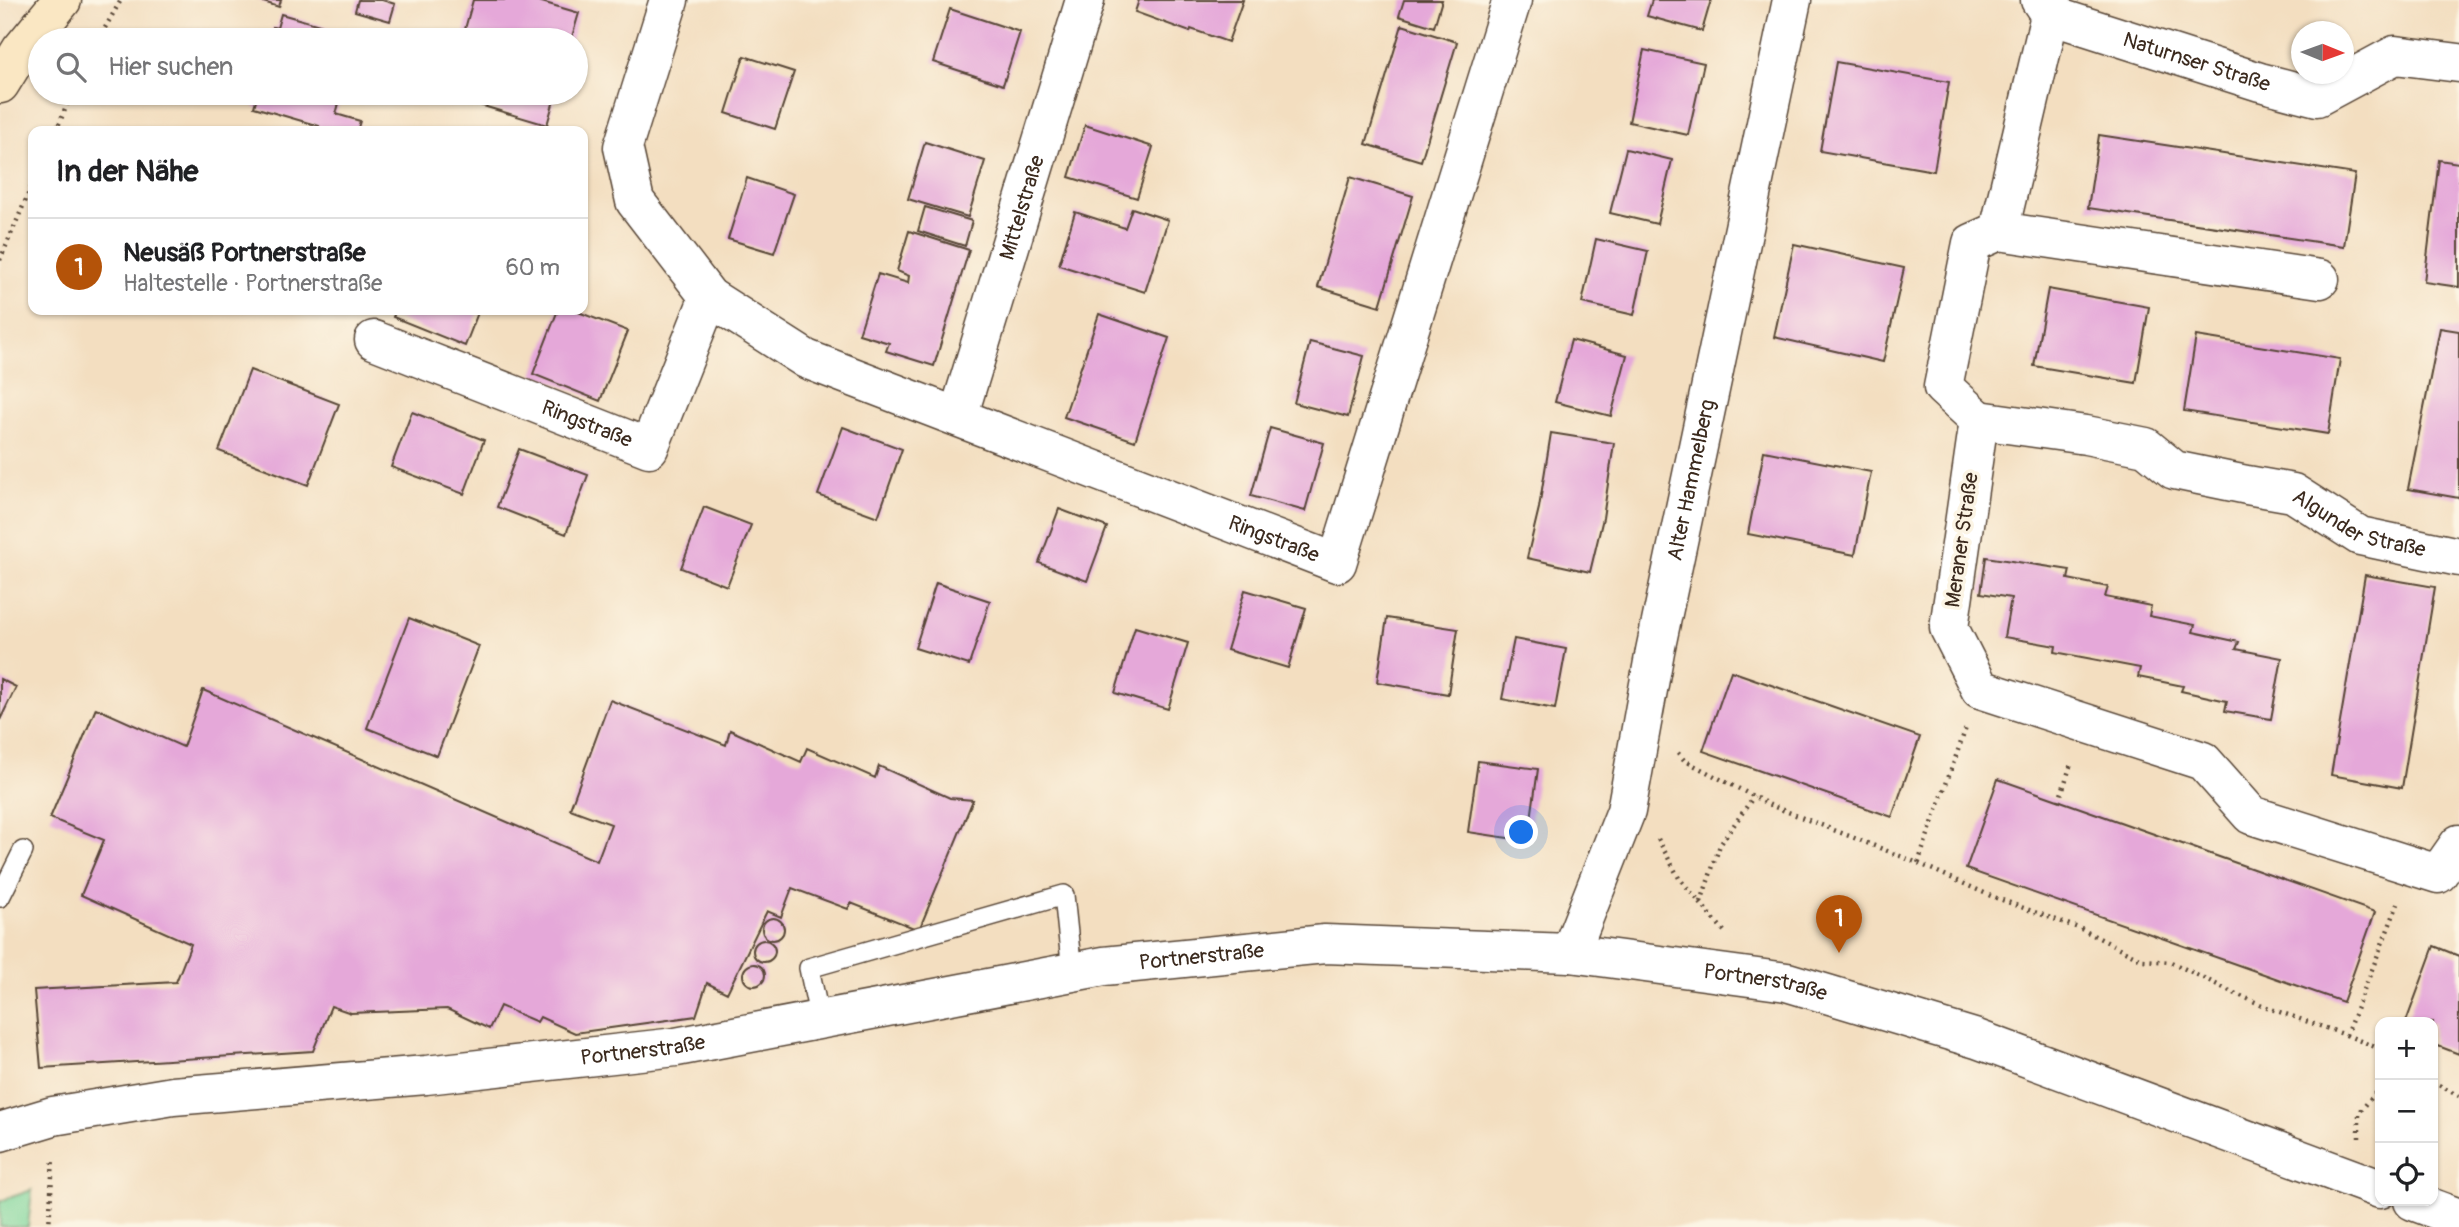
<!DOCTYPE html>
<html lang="de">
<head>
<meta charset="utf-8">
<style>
	:root { --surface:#fff; --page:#f6f6f6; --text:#202124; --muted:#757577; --line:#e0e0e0; --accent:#b45309 }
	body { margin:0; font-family:Pangolin,sans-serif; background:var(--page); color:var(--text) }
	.controls { position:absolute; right:21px; bottom:21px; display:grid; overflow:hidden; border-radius:14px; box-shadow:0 2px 5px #0004 }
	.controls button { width:63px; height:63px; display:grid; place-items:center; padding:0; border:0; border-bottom:2px solid var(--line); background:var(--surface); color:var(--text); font:35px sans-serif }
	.compass { position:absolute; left:2291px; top:21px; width:63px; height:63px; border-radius:50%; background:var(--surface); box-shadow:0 2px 5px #0004; rotate:91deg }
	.you { position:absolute; left:1522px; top:833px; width:24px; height:24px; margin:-18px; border:5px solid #fff; border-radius:50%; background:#1a73e8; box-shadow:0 0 0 10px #1a73e833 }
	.badge { display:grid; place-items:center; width:46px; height:46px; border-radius:50%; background:var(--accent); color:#fff; font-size:23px; font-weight:700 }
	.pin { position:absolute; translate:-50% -58px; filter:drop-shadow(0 2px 4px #0008) }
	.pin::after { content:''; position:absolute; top:37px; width:24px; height:21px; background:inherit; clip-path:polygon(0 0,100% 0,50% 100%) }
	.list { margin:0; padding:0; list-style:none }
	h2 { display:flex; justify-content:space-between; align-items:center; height:91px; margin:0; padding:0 28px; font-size:30px }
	h2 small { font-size:23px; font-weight:400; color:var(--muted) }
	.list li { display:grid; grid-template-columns:46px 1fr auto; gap:21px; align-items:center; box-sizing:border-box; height:98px; padding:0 28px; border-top:2px solid var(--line) }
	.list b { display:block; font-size:26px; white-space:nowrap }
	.list p { margin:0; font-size:23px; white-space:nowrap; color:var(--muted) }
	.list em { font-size:23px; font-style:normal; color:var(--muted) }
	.icon { flex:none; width:38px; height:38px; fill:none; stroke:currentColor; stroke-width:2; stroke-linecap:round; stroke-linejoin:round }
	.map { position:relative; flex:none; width:2459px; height:1227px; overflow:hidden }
	.search { position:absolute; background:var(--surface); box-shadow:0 2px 5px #0004; left:28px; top:28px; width:560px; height:77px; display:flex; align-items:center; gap:18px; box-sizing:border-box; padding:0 24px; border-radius:38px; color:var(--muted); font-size:26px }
	.panel { position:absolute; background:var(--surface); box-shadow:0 2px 5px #0004; left:28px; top:126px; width:560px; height:189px; border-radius:14px }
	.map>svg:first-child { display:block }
	.green { fill:#7cd59a; stroke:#5c805c; stroke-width:2 }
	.building { fill:#e5a8d9 }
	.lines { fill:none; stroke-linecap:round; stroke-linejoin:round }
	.service-casing { stroke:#574536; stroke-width:22 }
	.minor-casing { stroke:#574536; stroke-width:41 }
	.tertiary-casing { stroke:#574536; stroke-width:41 }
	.secondary-casing { stroke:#574536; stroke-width:41 }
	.path { stroke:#574536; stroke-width:4.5; stroke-dasharray:2 5; stroke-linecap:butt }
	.service { stroke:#fff; stroke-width:19 }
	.minor { stroke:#fff; stroke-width:38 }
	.tertiary { stroke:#fff; stroke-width:38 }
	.secondary { stroke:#fae7c3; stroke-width:38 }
	.labels { text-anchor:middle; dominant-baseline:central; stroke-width:7; stroke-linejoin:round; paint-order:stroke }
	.street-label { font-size:21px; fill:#3b2a1e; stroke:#fcf5e5 }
</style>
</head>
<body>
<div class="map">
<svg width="2459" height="1227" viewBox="0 0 2459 1227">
	<rect width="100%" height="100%" fill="#fcf5e5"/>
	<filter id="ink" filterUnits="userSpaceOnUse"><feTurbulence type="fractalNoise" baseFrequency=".0143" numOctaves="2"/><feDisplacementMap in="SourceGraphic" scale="14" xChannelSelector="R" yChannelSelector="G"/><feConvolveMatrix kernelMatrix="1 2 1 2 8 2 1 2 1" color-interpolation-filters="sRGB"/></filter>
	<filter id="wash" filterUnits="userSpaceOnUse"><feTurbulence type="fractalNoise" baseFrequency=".00686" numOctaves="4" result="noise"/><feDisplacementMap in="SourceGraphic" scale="28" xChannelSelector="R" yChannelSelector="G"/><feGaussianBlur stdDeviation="1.57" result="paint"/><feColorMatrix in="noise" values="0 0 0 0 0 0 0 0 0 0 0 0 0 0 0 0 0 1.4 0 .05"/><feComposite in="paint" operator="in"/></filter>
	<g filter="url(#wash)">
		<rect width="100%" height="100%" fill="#f3dec0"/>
		<path class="green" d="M32 1190 28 1227H0V1201Z"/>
		<g id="blocks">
			<path class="building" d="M257 0H281L279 7Z
				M358 0H382L395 4 390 21 355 11Z
				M473 0H535L579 13 571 40H462Z
				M1139 0H1243L1228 42 1191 29 1190 32 1135 12Z
				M1404 0H1442L1434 27 1399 16Z
				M1652 0H1711L1702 31 1647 16Z
				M950 9 1020 32 1003 85 933 62Z
				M281 14 358 36 357 40H270L273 27 277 28Z
				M1402 25 1457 42 1421 161 1366 144Z
				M1644 50 1704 63 1688 135 1629 122Z
				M744 56 794 72 775 129 726 113Z
				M1836 62 1949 82 1934 171 1820 151Z
				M258 93H342L336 114 360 121 357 131H318L319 126 254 107Z
				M447 93H556L547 125 446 95Z
				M1085 125 1153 147 1137 198 1069 177Z
				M2099 135 2355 174 2344 246 2088 208Z
				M925 142 985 161 968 217 908 199Z
				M1626 149 1672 160 1657 224 1610 213Z
				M2439 160 2459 163V287L2424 282Z
				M1350 177 1413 196 1380 306 1318 287Z
				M747 178 794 194 774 253 728 239Z
				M925 207 972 221 965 246 918 231Z
				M1132 208 1168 220 1145 292 1059 265 1075 212 1125 228Z
				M909 231 969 250 934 366 886 351 889 343 859 334 878 274 908 283 909 276 897 271Z
				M1596 239 1648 251 1634 315 1582 303Z
				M1794 244 1904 268 1883 362 1774 337Z
				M2048 289 2149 307 2136 383 2034 366Z
				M396 310H479L465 346 393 317Z
				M558 310H573L628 331 600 401 533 374Z
				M1099 314 1169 338 1135 441 1064 417Z
				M2440 328 2459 331V498L2408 489Z
				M2196 336 2340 359 2328 434 2184 411Z
				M1571 340 1627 355 1611 416 1555 402Z
				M1310 342 1364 356 1348 417 1294 403Z
				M250 370 339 404 308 485 219 451Z
				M412 412 484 440 464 494 391 467Z
				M843 427 902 449 878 517 818 495Z
				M1270 428 1324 443 1305 511 1251 496Z
				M1551 433 1614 443 1603 518 1590 572 1527 558 1539 508Z
				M519 449 588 475 566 534 497 507Z
				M1764 451 1871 472 1855 555 1748 534Z
				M704 507 751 525 727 586 681 568Z
				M1059 509 1107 527 1087 581 1039 563Z
				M1986 557 2070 570 2068 579 2108 587 2105 597 2151 606 2149 616 2195 625 2193 632 2239 642 2236 649 2282 658 2271 719 2225 711 2227 701 2181 691 2183 686 2138 677 2140 668 2055 652 2056 646 2004 637 2011 598 1981 593Z
				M2365 575 2435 587 2402 788 2331 775Z
				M936 583 990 601 969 665 915 648Z
				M1245 590 1306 608 1288 668 1227 650Z
				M409 618 479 646 437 756 367 728Z
				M1387 618 1458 629 1448 694 1377 682Z
				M1135 627 1188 643 1168 709 1115 693Z
				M1514 639 1566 649 1555 709 1502 699Z
				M1731 671 1920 737 1892 817 1703 751Z
				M0 679 16 687 0 720Z
				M203 690 597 861 611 824 570 809 610 700 726 745 730 730 801 762 807 748 875 778 879 766 950 798 973 800 919 930 851 903 848 909 792 888 781 917 767 911 727 993 707 983 696 1016 575 1033 540 1017 537 1022 500 1006 489 1029 447 1009 351 1013 331 1006 313 1051 41 1068 34 990 176 982 191 944 81 895 104 840 50 818 96 708 183 747Z
				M1478 761 1538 769 1528 841 1468 832Z
				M1998 779 2375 912 2343 1002 1966 869Z
				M762 929a11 11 0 1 1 22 0a11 11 0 1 1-22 0Z
				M753 951a11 11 0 1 1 22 0a11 11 0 1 1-22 0Z
				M2434 946 2459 956V1054L2433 1044V1022H2406Z
				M743 975a11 11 0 1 1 22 0a11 11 0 1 1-22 0Z"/>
		</g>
	</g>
	<g filter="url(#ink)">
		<use href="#blocks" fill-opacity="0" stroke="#574536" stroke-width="2"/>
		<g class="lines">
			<g class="service-casing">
				<path id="service" d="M0 897 23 851
					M820 1020 809 968 1064 895 1072 972"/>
			</g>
			<g class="minor-casing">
				<g id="minor">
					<path id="s1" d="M669 0 623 147 635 201 709 297 806 359 1337 563 1512 0"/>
					<path id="s2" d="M2040 0 2050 15 2260 82 2317 97 2395 55 2459 63"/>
					<path d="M2052 0 2050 15 1999 231 1972 243 1943 387 1979 420 1949 628 1980 689 2203 761 2251 815 2438 874 2459 844"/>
					<path d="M1999 231 2320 279"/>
					<path id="s3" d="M374 340 649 448 709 297"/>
					<path id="s4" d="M958 417 1085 0"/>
					<path id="s5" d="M1979 420 2086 435 2146 447 2174 470 2247 485 2293 493 2360 536 2459 557"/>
					<path id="s6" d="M1570 953 1626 811 1655 651 1792 0"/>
				</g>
			</g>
			<g class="tertiary-casing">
				<g id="tertiary">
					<path id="s7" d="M0 1132 53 1116 173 1096 426 1075 676 1047 1104 966 1325 944 1570 953 1787 982 1977 1039 2380 1189"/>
					<path d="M2413 1201 2459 1218"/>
				</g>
			</g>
			<g class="secondary-casing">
				<path id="secondary" d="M0 84 21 50 62 0"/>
			</g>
			<path class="path" d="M98 40 121 0
				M56 131 72 93
				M0 260 33 183
				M1678 753 1684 760 1770 805 1918 863 1991 896 2081 929 2143 960 2171 962 2234 993 2274 1010 2346 1035 2398 904
				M2059 801 2072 761
				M1658 839 1679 878 1724 931
				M1918 863 1967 725
				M1701 902 1720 845 1754 796
				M2346 1035 2380 1049
				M2433 1082 2459 1096
				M2359 1138V1113L2380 1087
				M49 1227 53 1158"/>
			<use href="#service" class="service"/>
			<use href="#minor" class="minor"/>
			<use href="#tertiary" class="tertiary"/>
			<use href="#secondary" class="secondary"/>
		</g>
	</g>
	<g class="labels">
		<g class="street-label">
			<text stroke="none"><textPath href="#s2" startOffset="172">Naturnser Straße</textPath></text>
			<text stroke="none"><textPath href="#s4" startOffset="219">Mittelstraße</textPath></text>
			<text stroke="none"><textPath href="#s3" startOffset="229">Ringstraße</textPath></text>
			<text stroke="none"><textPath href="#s6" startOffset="490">Alter Hammelberg</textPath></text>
			<text stroke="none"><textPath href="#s5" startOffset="401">Algunder Straße</textPath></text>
			<text stroke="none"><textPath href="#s1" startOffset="947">Ringstraße</textPath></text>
			<text transform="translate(1962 540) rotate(-82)">Meraner Straße</text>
			<text stroke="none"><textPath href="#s7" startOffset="1216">Portnerstraße</textPath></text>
			<text stroke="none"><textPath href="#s7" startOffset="1783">Portnerstraße</textPath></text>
			<text stroke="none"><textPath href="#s7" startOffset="649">Portnerstraße</textPath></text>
		</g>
	</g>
</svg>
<div class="controls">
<button>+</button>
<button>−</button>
<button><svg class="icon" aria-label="locate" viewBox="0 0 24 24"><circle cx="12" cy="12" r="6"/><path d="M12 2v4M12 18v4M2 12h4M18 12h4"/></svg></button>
</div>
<svg class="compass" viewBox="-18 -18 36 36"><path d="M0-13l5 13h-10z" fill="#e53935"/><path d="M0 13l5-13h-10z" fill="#757577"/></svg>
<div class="you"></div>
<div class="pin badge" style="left:1839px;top:953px">1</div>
<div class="search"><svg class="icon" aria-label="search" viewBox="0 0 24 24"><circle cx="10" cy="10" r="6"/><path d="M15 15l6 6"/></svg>Hier suchen</div>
<section class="panel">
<h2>In der Nähe<small></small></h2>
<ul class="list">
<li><span class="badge">1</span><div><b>Neusäß Portnerstraße</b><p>Haltestelle · Portnerstraße</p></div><em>60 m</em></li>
</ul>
</section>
</div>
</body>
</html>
